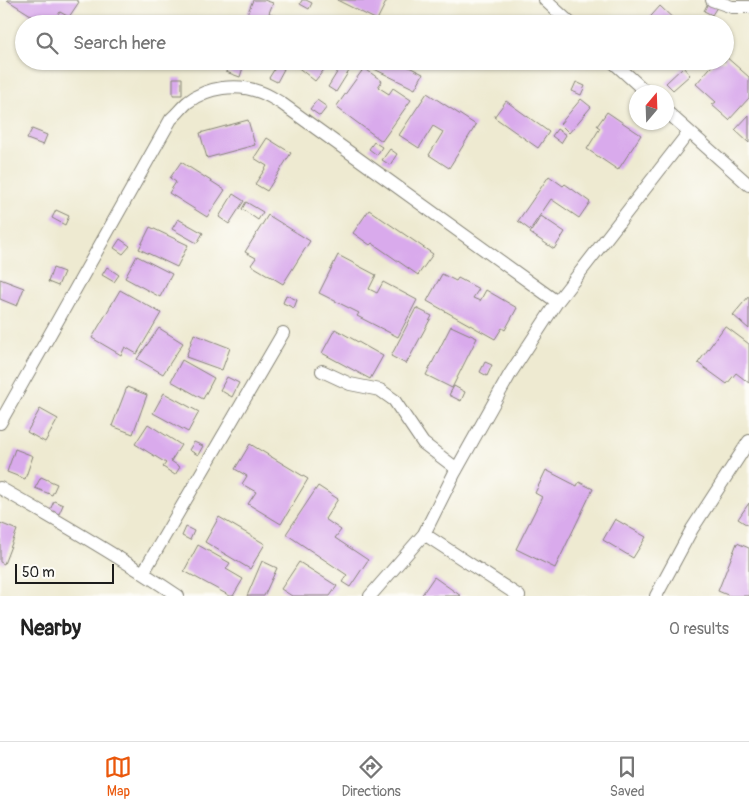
<!DOCTYPE html>
<html lang="en">
<head>
<meta charset="utf-8">
<style>
	:root { --surface:#fff; --page:#f2f2f2; --text:#222; --muted:#767676; --line:#e0e0e0; --accent:#ea580c }
	body { margin:0; font-family:Pangolin,sans-serif; background:var(--page); color:var(--text) }
	.compass { position:absolute; left:629px; top:85px; width:45px; height:45px; border-radius:50%; background:var(--surface); box-shadow:0 1px 4px #0004; rotate:19deg }
	.scale { position:absolute; left:15px; bottom:12px; width:99px; box-sizing:border-box; padding-left:5px; border:2px solid #1c1c1c; border-top:0; font-size:14px; line-height:18px; white-space:nowrap; color:#1c1c1c; -webkit-text-stroke:4px #fdfcf7; paint-order:stroke }
	.list { margin:0; padding:0; list-style:none }
	h2 { display:flex; justify-content:space-between; align-items:center; height:65px; margin:0; padding:0 20px; font-size:21px }
	h2 small { font-size:16px; font-weight:400; color:var(--muted) }
	.icon { flex:none; width:28px; height:28px; fill:none; stroke:currentColor; stroke-width:2; stroke-linecap:round; stroke-linejoin:round }
	.map { position:relative; flex:none; width:749px; height:596px; overflow:hidden }
	.search { position:absolute; background:var(--surface); box-shadow:0 1px 4px #0004; left:15px; right:15px; top:15px; height:55px; display:flex; align-items:center; gap:12px; box-sizing:border-box; padding:0 18px; border-radius:28px; color:var(--muted); font-size:19px }
	.sheet { height:145px; background:var(--surface) }
	nav { display:flex; justify-content:space-around; align-items:center; box-sizing:border-box; height:70px; border-top:1px solid var(--line); background:var(--surface); font-size:14px; color:var(--muted) }
	nav a { display:grid; justify-items:center; gap:2px }
	nav .on { color:var(--accent) }
	.map>svg:first-child { display:block }
	.building { fill:#d9aaec }
	.lines { fill:none; stroke-linecap:round; stroke-linejoin:round }
	.minor-casing { stroke:#858376; stroke-width:14 }
	.minor { stroke:#fff; stroke-width:12 }
</style>
</head>
<body>
<div class="map">
<svg width="749" height="596" viewBox="0 0 749 596">
	<rect width="100%" height="100%" fill="#fdfcf7"/>
	<filter id="ink" filterUnits="userSpaceOnUse"><feTurbulence type="fractalNoise" baseFrequency=".02" numOctaves="2"/><feDisplacementMap in="SourceGraphic" scale="10" xChannelSelector="R" yChannelSelector="G"/><feConvolveMatrix kernelMatrix="1 2 1 2 8 2 1 2 1" color-interpolation-filters="sRGB"/></filter>
	<filter id="wash" filterUnits="userSpaceOnUse"><feTurbulence type="fractalNoise" baseFrequency=".0096" numOctaves="4" result="noise"/><feDisplacementMap in="SourceGraphic" scale="20" xChannelSelector="R" yChannelSelector="G"/><feGaussianBlur stdDeviation="1.12" result="paint"/><feColorMatrix in="noise" values="0 0 0 0 0 0 0 0 0 0 0 0 0 0 0 0 0 1.4 0 .05"/><feComposite in="paint" operator="in"/></filter>
	<g filter="url(#wash)">
		<rect width="100%" height="100%" fill="#eeead1"/>
		<g id="blocks">
			<path class="building" d="M7 0H76L79 2 69 17 60 12 52 24H45Z
				M253 0H264L273 3 269 13 297 24H243Z
				M302 0H306L312 3 309 9 300 4Z
				M337 0H387L377 20Z
				M708 3 717 7 712 15 704 11Z
				M660 6 679 24H644Z
				M725 56 749 77V98L729 120 712 105 716 102 696 84 716 61H725Z
				M229 61H245L240 77 226 72Z
				M290 61H331L315 81Z
				M368 61H397L423 74 415 89 366 65Z
				M277 65 284 69 277 82 269 78Z
				M341 66 349 71 336 92 328 87Z
				M683 67 690 75 673 90 666 83Z
				M364 68 382 81 378 87 389 94 393 88 411 100 382 141 336 107Z
				M173 78H182V95H173Z
				M576 82 585 86 581 95 572 91Z
				M427 93 476 125 449 168 429 155 443 132 433 126 419 148 399 135Z
				M581 99 591 107 569 133 560 124Z
				M317 100 327 107 320 116 310 109Z
				M506 101 549 132 538 148 494 117Z
				M607 112 641 135 618 170 587 149 600 128 597 126Z
				M749 115V143L735 130Z
				M248 120 255 145 207 158 200 133Z
				M32 129 47 135 43 145 27 139Z
				M557 129 566 135 561 143 552 136Z
				M267 138 291 153 267 191 255 184 267 166 254 158Z
				M374 142 382 147 377 155 369 149Z
				M390 149 397 154 390 165 382 160Z
				M181 162 225 190 207 217 169 193 176 182 170 178Z
				M549 176 563 186 565 184 590 202 579 218 551 199 530 230 518 221Z
				M233 194 244 201 229 224 219 217Z
				M246 202 263 212 258 220 242 209Z
				M56 210 69 216 65 225 52 218Z
				M369 210 433 254 418 275 372 243 370 245 353 233Z
				M268 215 310 241 283 284 251 265 256 258 245 252Z
				M541 216 565 232 554 249 530 233Z
				M178 219 203 233 197 243 172 229Z
				M150 227 188 245 177 267 139 249Z
				M120 239 130 246 123 254 114 248Z
				M338 255 376 275 369 289 377 293 383 282 417 300 398 337 357 316 359 313 319 293Z
				M137 256 172 274 160 297 125 278Z
				M107 267 119 275 114 282 102 275Z
				M53 268 64 272 58 286 48 282Z
				M442 274 456 281 458 278 479 289 473 298 480 301 486 290 517 308 505 330 502 328 495 339 427 301Z
				M0 279 24 288 17 306 0 299Z
				M120 290 161 313 137 354 125 347 121 355 92 338Z
				M286 295 297 300 294 308 283 303Z
				M749 296V329L733 315Z
				M416 308 432 316 406 364 391 356Z
				M451 326 477 338 452 388 426 375Z
				M725 326 749 344V383L736 373 727 384 698 363Z
				M159 328 183 343 163 374 137 359Z
				M335 329 383 356 370 379 322 353Z
				M194 334 230 348 222 370 186 357Z
				M182 360 214 378 203 399 171 381Z
				M485 362 492 365 487 376 480 372Z
				M227 377 239 383 232 397 220 390Z
				M454 386 465 392 461 401 449 395Z
				M127 387 147 395 133 434 112 426Z
				M164 393 199 412 188 432 153 413Z
				M40 409 58 419 45 442 27 432Z
				M148 424 181 445 171 461 180 467 175 475 163 467 166 463 135 444Z
				M194 442 203 446 198 455 189 450Z
				M250 444 308 479 281 524 248 504 256 492 242 484 247 476 235 469Z
				M15 449 33 456 25 479 7 472Z
				M546 470 577 486 579 482 593 489 555 568 516 549 542 497 535 493Z
				M41 477 57 484 52 495 35 488Z
				M318 486 338 499 325 519 341 530 335 538 368 560 350 587 342 582 347 575 286 534Z
				M54 501 63 505 59 514 50 510Z
				M749 503V526L738 519Z
				M219 517 265 544 250 569 205 542Z
				M615 519 646 537 633 558 603 540Z
				M0 523 17 530 4 564 0 562Z
				M186 527 194 531 190 540 182 536Z
				M737 543 749 548V596H730L718 591Z
				M198 545 230 563 226 569 243 579 233 596H230L184 571Z
				M262 561 277 568 264 596H247Z
				M299 562 337 586 330 596H292L281 589Z
				M434 577 461 596H421Z"/>
		</g>
	</g>
	<g filter="url(#ink)">
		<use href="#blocks" fill-opacity="0" stroke="#858376" stroke-width="1"/>
		<g class="lines">
			<g class="minor-casing">
				<path id="minor" d="M545 0 571 24
					M712 0 732 7H749
					M612 61 646 92
					M666 111 749 185
					M322 371 350 384 380 390 394 400 423 443 457 469
					M0 423 171 119C177 114 182 107 188 102 207 87 237 83 260 92 267 94 274 99 281 103L557 302
					M0 488C60 522 120 557 178 596
					M424 534 519 596
					M143 573 283 333
					M370 596 424 534 454 474 510 374 557 302 689 132
					M656 596 692 529 749 441"/>
			</g>
			<use href="#minor" class="minor"/>
		</g>
	</g>
</svg>
<svg class="compass" viewBox="-18 -18 36 36"><path d="M0-13l5 13h-10z" fill="#e53935"/><path d="M0 13l5-13h-10z" fill="#767676"/></svg>
<div class="scale">50 m</div>
<div class="search"><svg class="icon" aria-label="search" viewBox="0 0 24 24"><circle cx="10" cy="10" r="6"/><path d="M15 15l6 6"/></svg>Search here</div>
</div>
<section class="sheet">
<h2>Nearby<small>0 results</small></h2>
<ul class="list">
</ul>
</section>
<nav>
<a class="on"><svg class="icon" aria-label="map" viewBox="0 0 24 24"><path d="M3 6l6-2 6 2 6-2v14l-6 2-6-2-6 2zM9 4v14M15 6v14"/></svg>Map</a>
<a><svg class="icon" aria-label="directions" viewBox="0 0 24 24"><path d="M12 3l9 9-9 9-9-9zM9 14v-3h6M13 9l2 2-2 2"/></svg>Directions</a>
<a><svg class="icon" aria-label="saved" viewBox="0 0 24 24"><path d="M7 4h10v16l-5-4-5 4z"/></svg>Saved</a>
</nav>
</body>
</html>
